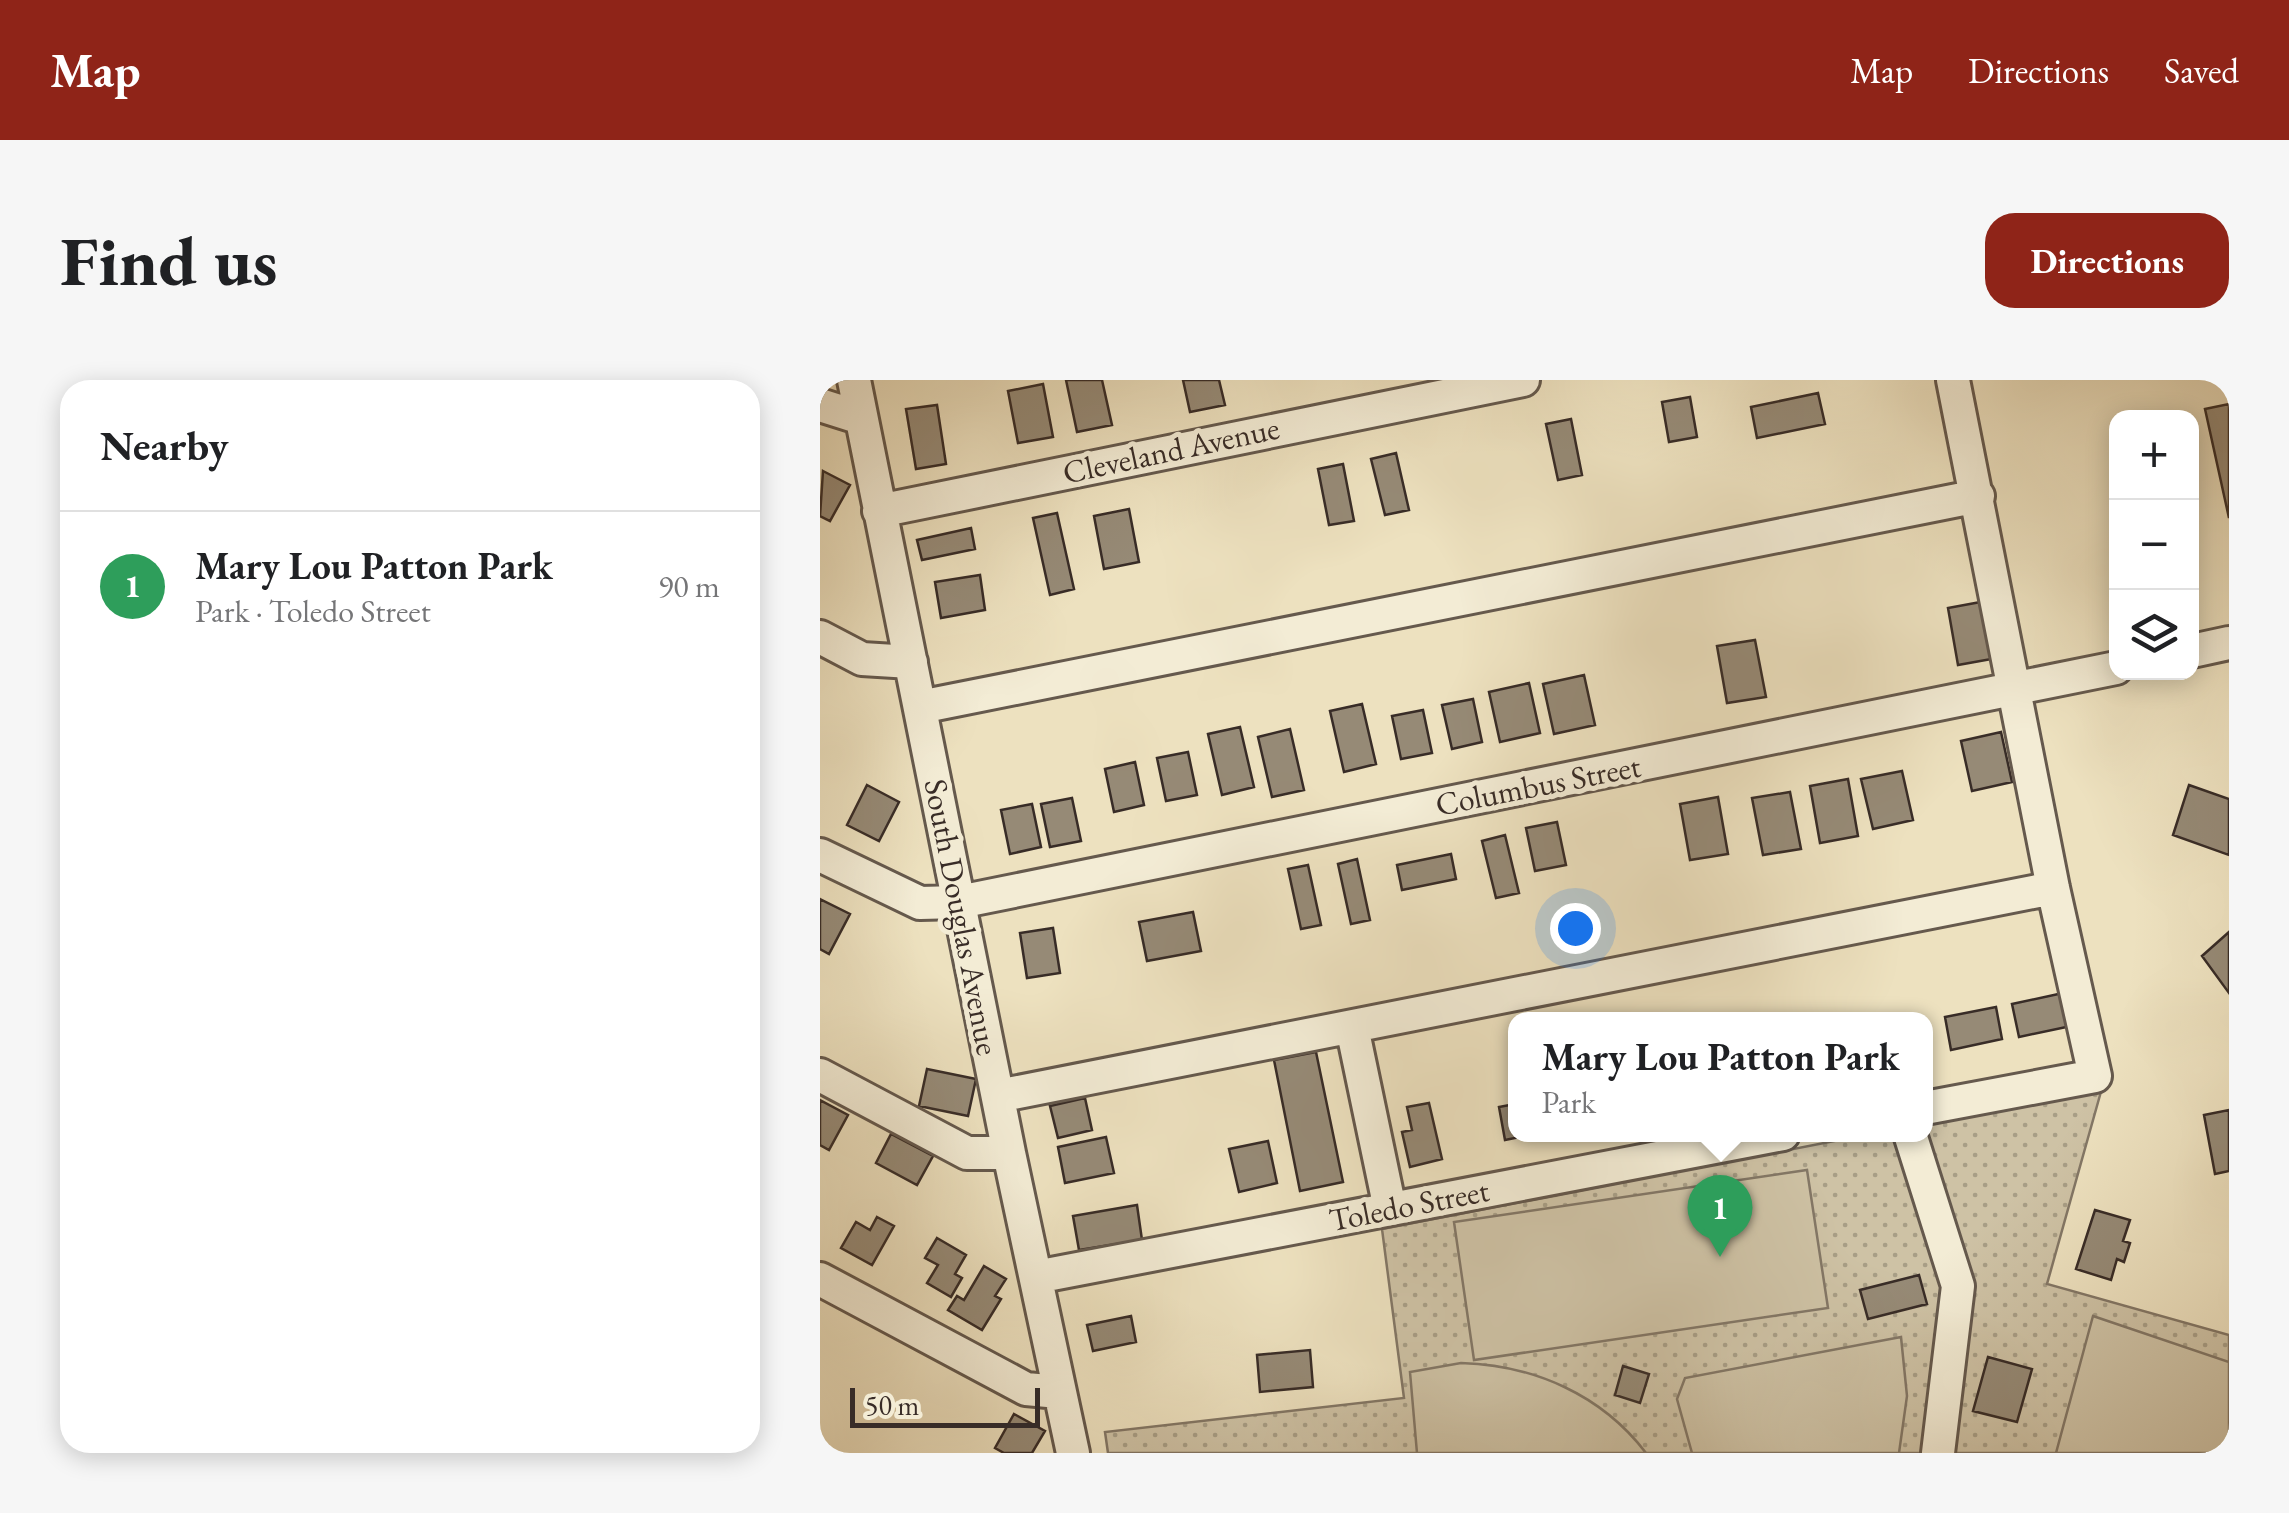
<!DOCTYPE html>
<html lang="en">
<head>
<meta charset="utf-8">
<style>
	:root { --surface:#fff; --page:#f6f6f6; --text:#202124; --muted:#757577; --line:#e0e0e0; --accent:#8f2418 }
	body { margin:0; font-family:"EB Garamond",serif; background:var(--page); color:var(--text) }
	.controls { position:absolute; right:30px; top:30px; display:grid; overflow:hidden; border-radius:20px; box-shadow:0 5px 25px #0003 }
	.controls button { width:90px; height:90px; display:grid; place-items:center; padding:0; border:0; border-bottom:2px solid var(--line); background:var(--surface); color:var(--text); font:50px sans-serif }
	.scale { position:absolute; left:30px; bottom:25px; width:190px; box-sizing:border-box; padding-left:10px; border:5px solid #382c27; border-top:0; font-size:28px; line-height:35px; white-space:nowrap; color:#382c27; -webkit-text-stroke:8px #f3ecd5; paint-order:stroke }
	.you { position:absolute; left:755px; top:548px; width:35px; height:35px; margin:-25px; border:8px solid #fff; border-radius:50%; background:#1a73e8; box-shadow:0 0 0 15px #1a73e833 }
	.badge { display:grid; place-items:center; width:65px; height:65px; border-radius:50%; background:var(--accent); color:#fff; font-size:32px; font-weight:700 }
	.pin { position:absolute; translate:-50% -82px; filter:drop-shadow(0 2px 5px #0008) }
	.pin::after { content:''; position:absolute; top:52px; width:35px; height:30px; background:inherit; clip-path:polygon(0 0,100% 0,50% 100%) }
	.popup { position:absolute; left:688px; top:632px; width:425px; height:130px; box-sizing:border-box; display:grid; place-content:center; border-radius:20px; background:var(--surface); filter:drop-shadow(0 2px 8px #0005); font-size:32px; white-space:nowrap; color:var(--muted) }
	.popup b { font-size:38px; color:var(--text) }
	.popup::after { content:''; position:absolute; left:50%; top:100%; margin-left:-20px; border:20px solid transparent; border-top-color:var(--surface) }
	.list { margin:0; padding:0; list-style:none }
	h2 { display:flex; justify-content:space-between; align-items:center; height:130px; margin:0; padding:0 40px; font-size:42px }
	h2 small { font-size:32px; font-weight:400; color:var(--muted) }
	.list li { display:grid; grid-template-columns:65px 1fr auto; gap:30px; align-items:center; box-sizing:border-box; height:150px; padding:0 40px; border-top:2px solid var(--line) }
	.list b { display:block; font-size:38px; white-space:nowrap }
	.list p { margin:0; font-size:32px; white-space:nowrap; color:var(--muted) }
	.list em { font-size:32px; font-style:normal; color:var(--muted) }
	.icon { flex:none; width:55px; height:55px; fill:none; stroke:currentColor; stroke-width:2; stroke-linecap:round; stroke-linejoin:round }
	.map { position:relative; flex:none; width:1409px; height:1073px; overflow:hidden; border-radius:30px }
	header { display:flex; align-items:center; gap:60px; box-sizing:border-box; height:140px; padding:0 50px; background:var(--accent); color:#fff }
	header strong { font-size:48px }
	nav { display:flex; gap:55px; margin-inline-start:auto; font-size:35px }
	.intro { display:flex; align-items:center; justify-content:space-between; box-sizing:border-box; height:240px; padding:0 60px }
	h1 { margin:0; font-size:70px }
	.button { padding:25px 45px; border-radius:30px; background:var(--accent); color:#fff; font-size:35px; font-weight:700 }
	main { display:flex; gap:60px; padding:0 60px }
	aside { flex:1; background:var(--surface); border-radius:30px; box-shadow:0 5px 25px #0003 }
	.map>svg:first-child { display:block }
	.grass { fill:url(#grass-dots); stroke:#837766; stroke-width:2.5 }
	.pitch { fill:#cec2a5; stroke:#837766; stroke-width:2.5 }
	.building { fill:#968a76; stroke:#382c27; stroke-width:2.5 }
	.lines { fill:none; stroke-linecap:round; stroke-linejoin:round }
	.minor-casing { stroke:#65594d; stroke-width:38 }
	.minor { stroke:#f3ecd5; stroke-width:32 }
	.labels { text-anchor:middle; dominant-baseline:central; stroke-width:10; stroke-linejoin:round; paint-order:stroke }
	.street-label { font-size:32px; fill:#382c27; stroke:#f3ecd5 }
</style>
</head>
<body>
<header>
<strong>Map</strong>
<nav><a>Map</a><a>Directions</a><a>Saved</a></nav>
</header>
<div class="intro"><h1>Find us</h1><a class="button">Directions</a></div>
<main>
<aside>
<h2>Nearby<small></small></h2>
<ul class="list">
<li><span class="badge" style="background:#2e9e5b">1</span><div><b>Mary Lou Patton Park</b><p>Park · Toledo Street</p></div><em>90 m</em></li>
</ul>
</aside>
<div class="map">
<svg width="1409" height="1073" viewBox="0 0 1409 1073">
	<defs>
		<pattern id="grass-dots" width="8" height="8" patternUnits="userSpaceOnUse" patternTransform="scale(2.5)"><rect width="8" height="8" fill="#cec2a5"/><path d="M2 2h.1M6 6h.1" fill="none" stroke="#a89e86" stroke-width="1.8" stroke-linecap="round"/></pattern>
	</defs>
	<rect width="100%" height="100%" fill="#ede1bf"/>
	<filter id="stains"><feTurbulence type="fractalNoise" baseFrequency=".002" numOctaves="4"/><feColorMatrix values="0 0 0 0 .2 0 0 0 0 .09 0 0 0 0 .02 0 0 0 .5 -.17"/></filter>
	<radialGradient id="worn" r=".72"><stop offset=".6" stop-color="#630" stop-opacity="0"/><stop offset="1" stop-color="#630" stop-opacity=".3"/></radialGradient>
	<path class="grass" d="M1282 708 1227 904 1409 955V1073H288L285 1052 584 1018 562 849 1045 755 1105 754V743Z"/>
	<path class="pitch" d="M987 790 1008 928 654 980 634 842Z
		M1273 936 1409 982V1073H1236Z
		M1081 957 1087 1016 1079 1073H872L857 1019 865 998Z
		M641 983C714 985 782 1015 826 1073H597L590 992Z"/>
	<path class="building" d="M246 0H282L292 45 257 52Z
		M363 0H399L405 25 370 32Z
		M223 4 233 57 198 63 188 11Z
		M998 13 1005 44 937 58 931 27Z
		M870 17 877 57 849 62 842 22Z
		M1409 24V138L1385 29Z
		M117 25 126 84 96 89 86 29Z
		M751 39 762 95 738 100 726 44Z
		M576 73 589 130 565 135 551 79Z
		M523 84 534 141 509 145 498 89Z
		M3 91 30 105 10 141 0 136Z
		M309 129 319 182 284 189 274 136Z
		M237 133 254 209 230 215 213 138Z
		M151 148 155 169 102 180 97 160Z
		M160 195 165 230 121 238 115 202Z
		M1166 221 1177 278 1138 285 1128 228Z
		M935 260 946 317 907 323 897 266Z
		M764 295 775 345 734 354 723 304Z
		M709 303 720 353 680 362 669 312Z
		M653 319 662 362 632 369 622 325Z
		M542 324 556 384 524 392 510 331Z
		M603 330 612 373 581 379 572 336Z
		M420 347 434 407 402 415 388 354Z
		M470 349 484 410 452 417 438 357Z
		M1181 352 1192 402 1152 411 1141 361Z
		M368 372 377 415 346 421 337 378Z
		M315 382 324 425 294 432 285 389Z
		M1082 391 1093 440 1053 449 1041 399Z
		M1028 399 1038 456 1000 463 990 406Z
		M47 405 79 422 59 461 27 445Z
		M1369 405 1409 419V475L1353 455Z
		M970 412 981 469 943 475 932 418Z
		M898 417 908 474 870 480 860 424Z
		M252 418 261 461 230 467 221 424Z
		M212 424 221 467 190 474 181 430Z
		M737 442 746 485 715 491 706 448Z
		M685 455 699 513 676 518 662 461Z
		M631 474 636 499 582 510 577 485Z
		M537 479 550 540 531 544 518 484Z
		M488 485 501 545 481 549 468 489Z
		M0 519 30 534 9 574 0 569Z
		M373 532 381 571 327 581 319 542Z
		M233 548 240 593 207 598 200 553Z
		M1409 552V613L1382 576Z
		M1243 613 1251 646 1199 657 1192 624Z
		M1176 627 1182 659 1131 670 1125 637Z
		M1105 648 1111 679 1105 680Z
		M496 672 523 802 480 811 454 680Z
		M107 689 156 699 148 736 99 726Z
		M265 718 272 750 238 758 230 726Z
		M0 720 28 735 9 770 0 765Z
		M609 723 622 779 590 787 582 752 592 750 587 727Z
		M695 724V754H715L685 760 679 727Z
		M1409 730V791L1395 794 1384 735Z
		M71 754 113 776 97 805 56 783Z
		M286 757 294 793 245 803 238 767Z
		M448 761 457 803 419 812 409 769Z
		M317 825 322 860 259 870 253 836Z
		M1275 830 1310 840 1303 861 1310 863 1304 882 1297 879 1291 900 1256 889Z
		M57 837 74 846 52 885 21 868 36 842 50 850Z
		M117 858 146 875 135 894 142 898 131 917 107 903 118 885 105 878Z
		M164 886 186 899 175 916 181 919 162 950 128 930 137 916 144 920Z
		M1099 895 1107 924 1048 939 1040 910Z
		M311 936 316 962 273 971 267 945Z
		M490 970 493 1007 440 1012 437 975Z
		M1168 977 1212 989 1197 1042 1153 1031Z
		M803 986 829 994 820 1023 795 1015Z
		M194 1034 225 1051 212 1073H184L175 1068Z"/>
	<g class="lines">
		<g class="minor-casing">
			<path id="minor" d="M34 0 189 773 253 1073
				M0 25 41 38
				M59 131 703 0
				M0 257 42 279 91 282
				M1372 271 1409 263
				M100 327 1158 116
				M0 475 100 523 139 522 1296 288
				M532 647 570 829
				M0 695 147 773H189
				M178 716 1233 508
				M1105 728 1275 696 1233 508 1133 0
				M1090 754 1138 906 1118 1073
				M216 897 963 754
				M0 899 206 1009 239 1012"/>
		</g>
		<use href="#minor" class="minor"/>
	</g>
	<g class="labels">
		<g class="street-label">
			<text transform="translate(351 70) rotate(-12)">Cleveland Avenue</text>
			<text transform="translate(718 405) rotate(-11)">Columbus Street</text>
			<text transform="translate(142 537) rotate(79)">South Douglas Avenue</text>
			<text transform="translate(589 825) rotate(-11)">Toledo Street</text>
		</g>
	</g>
	<rect width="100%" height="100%" filter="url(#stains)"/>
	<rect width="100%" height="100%" fill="url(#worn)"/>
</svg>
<div class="controls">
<button>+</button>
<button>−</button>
<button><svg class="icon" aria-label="layers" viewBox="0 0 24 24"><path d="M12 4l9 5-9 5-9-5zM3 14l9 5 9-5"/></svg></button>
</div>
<div class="scale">50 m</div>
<div class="you"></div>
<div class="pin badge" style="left:900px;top:877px;background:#2e9e5b">1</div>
<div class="popup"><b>Mary Lou Patton Park</b>Park</div>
</div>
</main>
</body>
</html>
